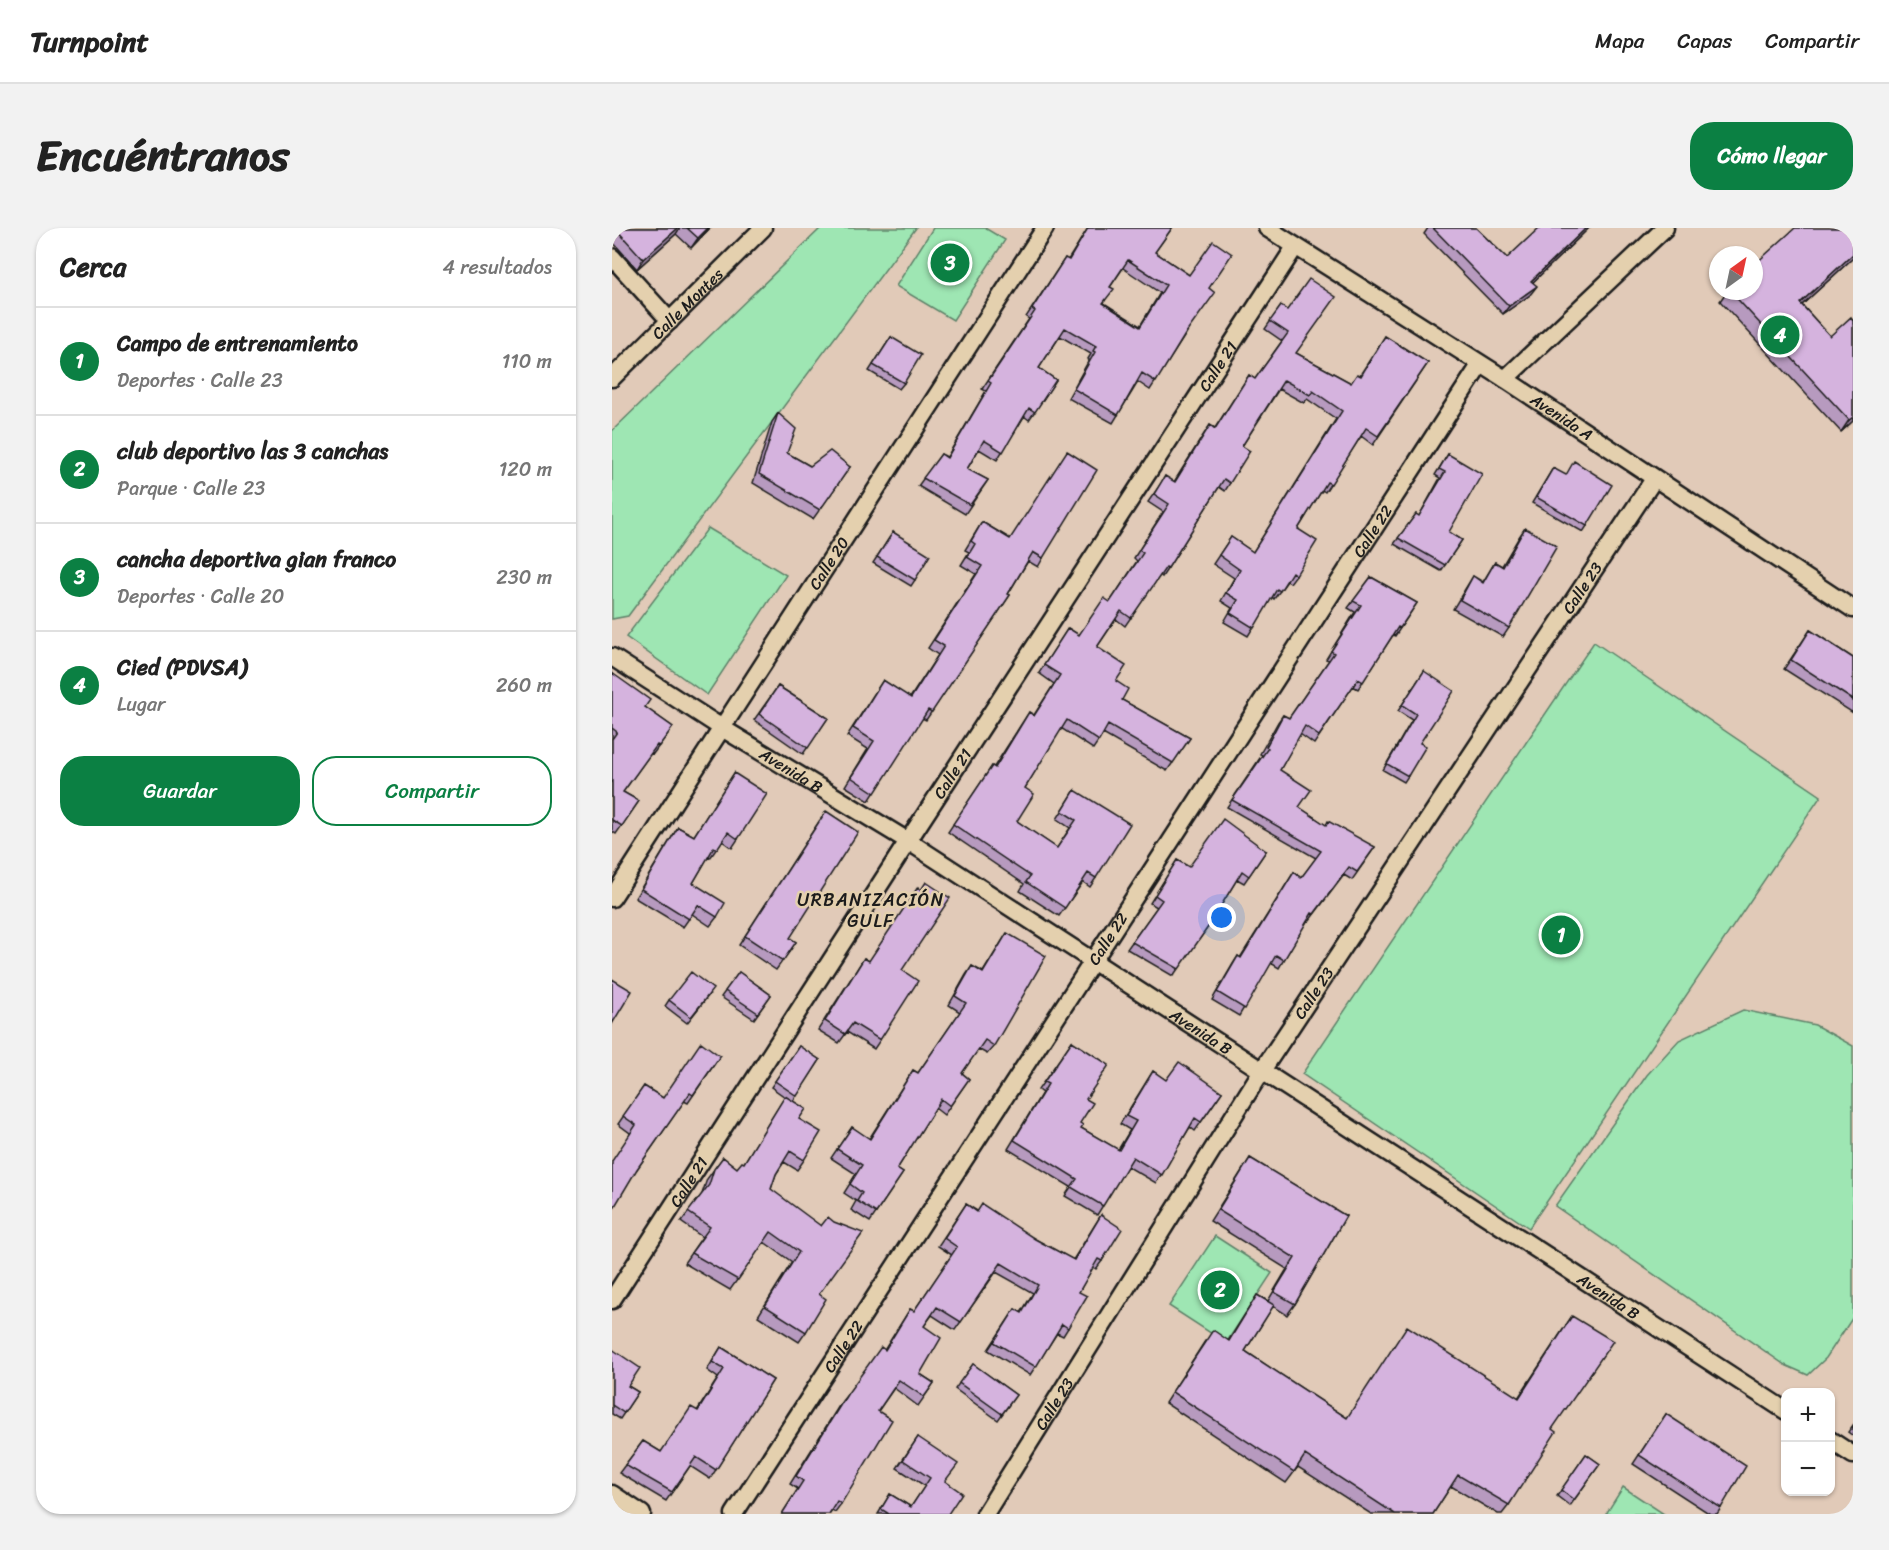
<!DOCTYPE html>
<html lang="es">
<head>
<meta charset="utf-8">
<style>
	:root { --surface:#fff; --page:#f2f2f2; --text:#222; --muted:#767676; --line:#e0e0e0; --accent:#0b8043 }
	body { margin:0; font-family:Sriracha,sans-serif; background:var(--page); color:var(--text) }
	.controls { position:absolute; right:18px; bottom:18px; display:grid; overflow:hidden; border-radius:12px; box-shadow:0 2px 4px #0004 }
	.controls button { width:54px; height:54px; display:grid; place-items:center; padding:0; border:0; border-bottom:2px solid var(--line); background:var(--surface); color:var(--text); font:30px sans-serif }
	.compass { position:absolute; left:1097px; top:18px; width:54px; height:54px; border-radius:50%; background:var(--surface); box-shadow:0 2px 4px #0004; rotate:33deg }
	.you { position:absolute; left:610px; top:690px; width:21px; height:21px; margin:-15px; border:4px solid #fff; border-radius:50%; background:#1a73e8; box-shadow:0 0 0 9px #1a73e833 }
	.badge { display:grid; place-items:center; width:39px; height:39px; border-radius:50%; background:var(--accent); color:#fff; font-size:20px; font-weight:700 }
	.pin { position:absolute; translate:-50% -50%; border:3px solid #fff; box-shadow:0 2px 6px #0006 }
	.list { margin:0; padding:0; list-style:none }
	h2 { display:flex; justify-content:space-between; align-items:center; height:78px; margin:0; padding:0 24px; font-size:26px }
	h2 small { font-size:20px; font-weight:400; color:var(--muted) }
	.list li { display:grid; grid-template-columns:39px 1fr auto; gap:18px; align-items:center; box-sizing:border-box; height:108px; padding:0 24px; border-top:2px solid var(--line) }
	.list b { display:block; font-size:22px; white-space:nowrap }
	.list p { margin:0; font-size:20px; white-space:nowrap; color:var(--muted) }
	.list em { font-size:20px; font-style:normal; color:var(--muted) }
	.actions { display:flex; gap:12px; padding:18px 24px }
	.actions a { flex:1; padding:14px 0; border:2px solid var(--accent); border-radius:24px; text-align:center; font-size:21px; color:var(--accent) }
	.actions .main { background:var(--accent); color:#fff }
	.map { position:relative; flex:none; width:1241px; height:1286px; overflow:hidden; border-radius:24px }
	header { display:flex; align-items:center; gap:36px; box-sizing:border-box; height:84px; padding:0 30px; background:var(--surface); border-bottom:2px solid var(--line) }
	header strong { font-size:28px }
	nav { display:flex; gap:33px; margin-inline-start:auto; font-size:21px }
	.intro { display:flex; align-items:center; justify-content:space-between; box-sizing:border-box; height:144px; padding:0 36px }
	h1 { margin:0; font-size:42px }
	.button { padding:15px 27px; border-radius:24px; background:var(--accent); color:#fff; font-size:21px; font-weight:700 }
	main { display:flex; gap:36px; padding:0 36px }
	aside { flex:1; background:var(--surface); border-radius:24px; box-shadow:0 2px 4px #0004 }
	.map>svg:first-child { display:block }
	.green { fill:#9ee6b3; stroke:#5d8168; stroke-width:1.5 }
	.lines { fill:none; stroke-linecap:round; stroke-linejoin:round }
	.minor-casing { stroke:#1c1c1c; stroke-width:21 }
	.minor { stroke:#e4d0ae; stroke-width:16 }
	.wall { fill:#b79abf; stroke:#1c1c1c; stroke-width:1.5; fill-rule:evenodd }
	.shaded-wall { fill:#957d9b; stroke:#1c1c1c; stroke-width:1.5 }
	.building { fill:#d5b3de; stroke:#1c1c1c; stroke-width:1.5; fill-rule:evenodd }
	.labels { text-anchor:middle; dominant-baseline:central; stroke-width:5; stroke-linejoin:round; paint-order:stroke }
	.street-label { font-size:16px; fill:#1c1c1c; stroke:#e4d0ae }
	.neighbourhood-label { font-size:18px; letter-spacing:1.5px; fill:#1c1c1c; stroke:#e4d0ae }
</style>
</head>
<body>
<header>
<strong>Turnpoint</strong>
<nav><a>Mapa</a><a>Capas</a><a>Compartir</a></nav>
</header>
<div class="intro"><h1>Encuéntranos</h1><a class="button">Cómo llegar</a></div>
<main>
<aside>
<h2>Cerca<small>4 resultados</small></h2>
<ul class="list">
<li><span class="badge">1</span><div><b>Campo de entrenamiento</b><p>Deportes · Calle 23</p></div><em>110 m</em></li>
<li><span class="badge">2</span><div><b>club deportivo las 3 canchas</b><p>Parque · Calle 23</p></div><em>120 m</em></li>
<li><span class="badge">3</span><div><b>cancha deportiva gian franco</b><p>Deportes · Calle 20</p></div><em>230 m</em></li>
<li><span class="badge">4</span><div><b>Cied (PDVSA)</b><p>Lugar</p></div><em>260 m</em></li>
</ul>
<div class="actions"><a class="main">Guardar</a><a>Compartir</a></div>
</aside>
<div class="map">
<svg width="1241" height="1286" viewBox="0 0 1241 1286">
	<rect width="100%" height="100%" fill="#e1cab8"/>
	<filter id="ink" filterUnits="userSpaceOnUse"><feTurbulence type="fractalNoise" baseFrequency=".0167" numOctaves="2"/><feDisplacementMap in="SourceGraphic" scale="12" xChannelSelector="R" yChannelSelector="G"/><feConvolveMatrix kernelMatrix="1 2 1 2 8 2 1 2 1" color-interpolation-filters="sRGB"/></filter>
	<g filter="url(#ink)">
		<path class="green" d="M209 0H304L16 388 0 391V203Z
			M321 0H373L393 12 341 92 284 58Z
			M96 300 174 347 95 467 14 409Z
			M982 414 1209 568 917 1000 690 846Z
			M1131 782 1203 797 1241 818V1089L1214 1130 1196 1147 1173 1137 943 978 1035 847 1067 812Z
			M603 1008 660 1045 614 1115 557 1078Z
			M1011 1259 1052 1286H994Z"/>
		<g class="lines">
			<g class="minor-casing">
				<g id="minor">
					<path id="s1" d="M655 0 893 151 1241 381"/>
					<path d="M0 29 58 93"/>
					<path id="s2" d="M0 150 151 0"/>
					<path d="M893 151 1053 0"/>
					<path id="s3" d="M0 429 110 500 296 613 1174 1183"/>
					<path id="s4" d="M0 670 433 0"/>
					<path id="s5" d="M0 1072 296 613 683 19"/>
					<path d="M1218 1212 1241 1227"/>
					<path d="M0 1266 30 1286"/>
					<path id="s6" d="M122 1286 868 137"/>
					<path id="s7" d="M373 1286 649 844 1042 251"/>
				</g>
			</g>
			<use href="#minor" class="minor"/>
		</g>
		<path class="wall" d="M0 0H98L79 20 64 6 25 41 0 13Z
			M476 0H560L543 24 597 60 574 106 538 162 526 154 501 195 456 170 477 132 476 131 479 126 448 108 427 140 444 152 417 192 412 188 385 232 367 221 355 241 376 252 353 286 306 258 329 226 335 229 374 163 370 161 417 91 414 89 453 30 456 32ZM511 40 548 65 528 98 492 75 498 59Z
			M816 0H864L895 30 977 0 921 54 918 67 891 86 812 6Z
			M1241 0V30L1190 77 1218 108 1241 92V193L1229 204 1108 73 1115 63H1142Z
			M669 78 684 125 739 155 748 147 773 108 816 135 761 217 749 208 713 264 710 262 686 301 684 347 678 355 675 353 662 371 660 369 636 408 612 394 620 380 609 373 622 350 601 336 619 309 641 324 724 191 695 171 692 175 667 161 630 218 618 255 613 263 607 259 556 340 550 349 548 347 513 398 504 391 485 419 504 453 510 472 578 510 555 543 491 506 481 521 449 500 413 560 405 593 445 620 458 600 445 591 463 562 484 650 478 659 471 654 447 688 408 663 412 656 336 604 380 538 382 539 417 484 422 487 442 456 427 445 456 400 467 407 498 374 525 333 522 330 551 284 536 274 548 257 553 248 562 254 592 206 598 197 603 200 637 147 643 151 670 113 653 101Z
			M279 109 292 155 287 161 257 143Z
			M166 185 175 225 198 238 238 239 201 291 141 255 160 194Z
			M836 226 837 304 850 312 829 343 782 316 804 286 807 288 828 250 823 247Z
			M941 240 975 298 971 304 920 275Z
			M370 294 431 330 426 339 416 333 396 366 398 367 314 492 310 490 257 573 233 558 256 521 235 508 271 452 298 470 326 427 316 420 364 346 349 337 357 324 353 322Z
			M913 300 897 400 891 409 841 381 861 348 871 354 883 334 890 338 907 309Z
			M281 304 303 352 299 358 261 335Z
			M759 349 805 375 783 408 781 407 746 461 741 458 702 516 688 506 668 542 687 579 714 597 763 619 740 652 732 647 697 693 695 692 667 740 659 735 627 788 600 772 621 736 626 728 628 730 682 644 689 650 704 630 615 579 650 527 648 526 666 494 671 487 677 490 717 432 714 431 743 384 736 380Z
			M1198 402 1241 430V485L1172 441Z
			M812 443 808 515 796 548 792 554 771 542 800 492 786 483Z
			M0 445 33 479 61 499 41 526 39 525 11 564 27 573 4 606 0 603Z
			M166 458 216 490 191 526 142 492Z
			M122 545 126 611 120 620 110 613 98 630 96 629 81 655 105 689 98 698 80 686 71 699 23 670 66 599 82 608Z
			M208 592 178 710 184 714 164 742 127 717Z
			M654 623 632 655 625 651 596 699 561 748 515 721 545 679 538 675 565 632 577 639Z
			M395 705 382 818 375 826 366 821 350 845 357 851 332 887 323 880 285 941 291 945 258 994 239 982 244 973 232 965 244 946 219 930 240 899 257 911 301 842 306 845 348 784 337 777 354 747 360 738 371 744Z
			M252 730 257 733 290 742 268 812 262 821 235 804 227 815 206 802Z
			M127 744 159 767 142 791 109 769Z
			M97 767 75 795 53 778 57 772Z
			M460 813 474 871 468 895 469 900 506 922 518 902 508 896 541 843 554 852 610 864 583 903 578 899 544 955 515 938 485 987 453 968 459 959 396 921 430 865 426 862Z
			M187 818 208 832 181 873 187 891 192 932 185 942 172 934 164 946 159 961 207 1067 194 1104 187 1114 146 1088 180 1034 152 1014 118 1062 72 1035 90 1009 69 994 90 966 95 951 111 929 125 940 132 935 173 869 159 859Z
			M108 828 76 875 72 873 25 941 18 905 6 896 32 858 51 870Z
			M638 930 734 988 683 1076 675 1087 661 1078 633 1123 735 1190 906 1170 960 1088 940 1201 897 1277 890 1286H886L839 1258 821 1286H759L686 1239 674 1255 553 1175 593 1113 617 1112 645 1067 656 1073 675 1041 598 993Z
			M354 976 365 983 423 1011 461 1032 489 987 490 1033 484 1041 481 1039 467 1064 456 1100 451 1108 445 1105 418 1147 376 1122 403 1081 409 1085 421 1065 384 1044 343 1102 320 1087 312 1098 308 1146 322 1155 306 1178 282 1160 266 1183 229 1276 223 1284 220 1282 217 1286H170L186 1261 178 1256 230 1173 273 1121 298 1081 302 1083 340 1027 326 1018Z
			M109 1119 161 1152 98 1251 78 1238 54 1273 7 1245 31 1213 49 1224 85 1183 106 1150 95 1142Z
			M0 1121 16 1158 26 1164 8 1191 0 1186Z
			M361 1136 404 1167 386 1192 343 1161Z
			M1054 1186 1109 1280 1105 1286H1098L1021 1236Z
			M1241 1197V1208L1236 1204Z
			M306 1209 334 1253 336 1286H266L278 1266 299 1279 313 1258 285 1240Z
			M974 1226 988 1236 958 1278 945 1268Z"/>
		<path class="shaded-wall" d="M66 0H68L64 6 25 41 31 31Z
			M96 0H98L79 20 86 10Z
			M974 0H977L913 62 919 53Z
			M1241 26V30L1179 87 1188 75Z
			M925 58 918 67 891 86 897 78Z
			M1241 189V193L1229 204 1237 192Z"/>
		<path class="building" d="M3 0H66L31 31Z
			M75 0H96L86 10Z
			M476 0H560L543 24 577 47 601 13 620 26 597 60 603 65 574 105 544 154 530 145 506 187 462 161 483 124 481 123 484 118 453 100 427 140 444 152 423 184 417 180 391 224 372 212 355 241 376 252 358 277 311 250 329 226 335 230 379 155 376 153 423 83 420 81 453 30 457 32ZM516 32 554 57 528 99 491 75 502 61 498 59Z
			M821 0H864L895 30 927 0H974L919 53 925 58 897 78Z
			M1183 0H1241V26L1188 75 1218 108 1239 89 1241 92V189L1237 192 1118 63H1142V37Z
			M697 51 724 69 684 125 739 155 745 146 749 148 773 108 816 135 766 208 754 200 719 256 715 254 686 301 705 313 684 347 680 344 668 363 665 361 642 400 618 385 626 372 614 365 628 342 607 327 619 309 641 324 730 183 701 163 698 167 672 152 630 218 638 223 618 255 612 251 556 340 554 339 519 390 509 383 485 419 514 438 504 453 516 461 510 472 578 510 561 535 496 497 487 513 455 492 413 560 422 566 405 593 445 620 464 592 450 583 463 562 518 596 484 650 476 645 453 680 414 654 418 648 341 596 380 538 383 540 417 484 422 488 448 447 432 437 456 400 467 407 492 370 498 374 531 325 527 322 557 276 542 266 553 248 563 254 598 197 603 201 637 147 643 151 676 105 658 93 669 78 675 82Z
			M279 109 309 127 292 155 261 137Z
			M166 185 184 201 175 225 198 238 218 223 238 239 208 282 147 246Z
			M455 223 485 242 431 330 421 324 396 366 398 367 320 484 316 482 263 565 239 549 262 513 241 500 271 452 299 470 332 418 322 412 370 338 355 329 363 316 359 313 370 294 398 311Z
			M836 226 870 246 837 304 850 312 833 337 786 310 804 286 807 288 833 244 827 241Z
			M962 233 1000 257 975 298 924 269 941 240 954 247Z
			M913 300 945 318 897 400 848 372 861 348 871 355 883 334 891 339Z
			M281 304 318 327 303 352 265 329Z
			M759 349 805 375 788 400 786 399 751 454 746 451 707 508 693 498 668 542 699 562 687 579 714 597 716 593 763 619 745 644 737 639 702 686 700 685 672 732 664 727 633 781 605 764 626 728 629 730 682 644 689 650 709 623 620 572 656 520 654 519 671 487 677 490 722 425 719 423 749 377 741 373Z
			M1198 402 1241 430V472L1179 432Z
			M812 443 842 463 808 515 814 518 796 548 775 536 804 486 790 477Z
			M0 445 38 472 33 479 61 499 47 518 45 517 11 564 27 573 10 598 0 592V511L5 504 0 500Z
			M166 458 216 490 196 520 147 486Z
			M122 545 155 566 126 611 116 604 105 621 102 619 81 655 113 675 105 689 86 677 77 691 29 661 66 599 82 608Z
			M214 583 246 604 178 710 184 714 171 733 133 708Z
			M611 591 654 623 637 648 630 643 596 699 567 741 520 714 550 672 543 667 565 632 577 639Z
			M314 654 338 670 290 742 306 753 268 812 241 795 233 806 213 793 252 730 257 733 306 659 309 662Z
			M395 705 434 728 382 818 373 812 350 845 357 851 338 878 329 871 285 941 291 945 264 985 245 973 250 965 238 956 250 937 225 921 240 899 258 911 301 842 306 845 354 775 343 768 360 738 371 745Z
			M79 744 101 761 79 789 57 772Z
			M127 744 159 767 146 785 113 763Z
			M0 751 20 763 0 796Z
			M460 813 497 837 474 871 481 875 468 895 471 897 469 900 507 922 524 893 514 888 541 843 554 852 567 834 610 864 589 894 583 890 550 947 521 929 491 978 459 959 465 951 402 912 436 856 432 854Z
			M89 814 108 828 81 867 78 865 25 941 0 983V933L24 897 11 888 32 858 51 870Z
			M187 818 208 832 185 868 163 853Z
			M173 868 194 881 187 891 209 904 192 932 178 923 164 946 159 961 209 998 216 989 222 994 251 1005 207 1066 214 1071 194 1104 153 1078 187 1024 159 1004 126 1052 79 1025 98 999 76 984 97 957 102 941 111 929 125 940 130 934 132 935Z
			M638 930 734 988 683 1076 662 1064 683 1030 606 982Z
			M354 976 365 984 370 976 423 1011 462 1032 489 987 510 1001 490 1033 486 1031 467 1064 475 1068 456 1100 450 1096 424 1139 382 1114 403 1081 410 1085 426 1057 389 1035 349 1094 325 1079 312 1098 329 1110 308 1146 322 1155 312 1169 287 1152 266 1183 280 1192 229 1276 225 1273 217 1286H170L191 1253 184 1248 236 1165 269 1119 273 1122 298 1081 302 1083 345 1019 332 1010Z
			M645 1067 662 1077 633 1123 735 1190 795 1098 907 1170 960 1088 1001 1113 940 1201 944 1204 897 1277 846 1247 821 1286H783L693 1227 682 1244 560 1164 601 1102 617 1113Z
			M109 1119 161 1152 104 1242 84 1229 60 1264 13 1237 31 1213 49 1224 79 1179 86 1183 112 1141 100 1134Z
			M0 1121 28 1140 16 1158 26 1164 12 1185 0 1177Z
			M361 1136 404 1167 390 1186 347 1155Z
			M1054 1186 1134 1238 1109 1280 1027 1227Z
			M306 1209 346 1236 333 1253 350 1265 336 1286H277L269 1281 278 1266 299 1279 318 1250 291 1232Z
			M974 1226 988 1236 962 1272 949 1262Z"/>
	</g>
	<g class="labels">
		<g class="street-label">
			<text stroke="none"><textPath href="#s2" startOffset="106">Calle Montes</textPath></text>
			<text stroke="none"><textPath href="#s5" startOffset="1113">Calle 21</textPath></text>
			<text stroke="none"><textPath href="#s1" startOffset="350">Avenida A</textPath></text>
			<text stroke="none"><textPath href="#s6" startOffset="1172">Calle 22</textPath></text>
			<text stroke="none"><textPath href="#s4" startOffset="399">Calle 20</textPath></text>
			<text stroke="none"><textPath href="#s7" startOffset="1102">Calle 23</textPath></text>
			<text stroke="none"><textPath href="#s3" startOffset="212">Avenida B</textPath></text>
			<text stroke="none"><textPath href="#s5" startOffset="627">Calle 21</textPath></text>
			<text stroke="none"><textPath href="#s6" startOffset="686">Calle 22</textPath></text>
			<text stroke="none"><textPath href="#s7" startOffset="616">Calle 23</textPath></text>
			<text stroke="none"><textPath href="#s3" startOffset="698">Avenida B</textPath></text>
			<text stroke="none"><textPath href="#s5" startOffset="141">Calle 21</textPath></text>
			<text stroke="none"><textPath href="#s3" startOffset="1184">Avenida B</textPath></text>
			<text stroke="none"><textPath href="#s6" startOffset="200">Calle 22</textPath></text>
			<text stroke="none"><textPath href="#s7" startOffset="130">Calle 23</textPath></text>
		</g>
		<g class="neighbourhood-label">
			<text x="259" y="672">URBANIZACIÓN<tspan x="259" dy="21">GULF</tspan></text>
		</g>
	</g>
</svg>
<div class="controls">
<button>+</button>
<button>−</button>
</div>
<svg class="compass" viewBox="-18 -18 36 36"><path d="M0-13l5 13h-10z" fill="#e53935"/><path d="M0 13l5-13h-10z" fill="#767676"/></svg>
<div class="you"></div>
<div class="pin badge" style="left:949px;top:707px">1</div>
<div class="pin badge" style="left:608px;top:1062px">2</div>
<div class="pin badge" style="left:338px;top:35px">3</div>
<div class="pin badge" style="left:1168px;top:107px">4</div>
</div>
</main>
</body>
</html>
